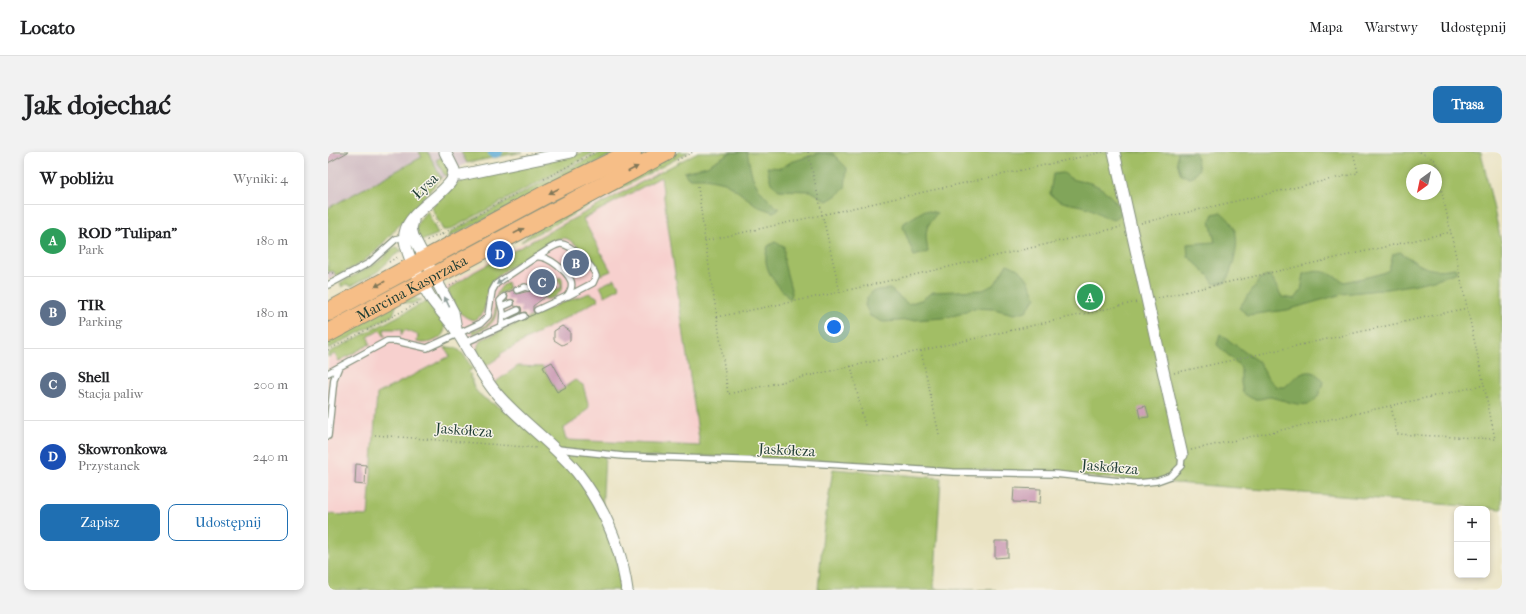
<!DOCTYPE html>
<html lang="pl">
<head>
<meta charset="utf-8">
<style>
	:root { --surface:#fff; --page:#f2f2f2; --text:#202124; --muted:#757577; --line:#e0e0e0; --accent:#1f6fb2 }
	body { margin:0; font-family:"IM FELL French Canon",serif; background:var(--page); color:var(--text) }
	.controls { position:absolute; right:12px; bottom:12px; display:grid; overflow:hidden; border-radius:8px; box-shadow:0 2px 6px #0003 }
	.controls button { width:36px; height:36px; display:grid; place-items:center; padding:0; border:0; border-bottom:1px solid var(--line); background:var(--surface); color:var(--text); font:20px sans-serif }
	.compass { position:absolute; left:1078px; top:12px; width:36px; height:36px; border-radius:50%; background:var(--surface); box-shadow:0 2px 6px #0003; rotate:213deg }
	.you { position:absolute; left:506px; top:175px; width:14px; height:14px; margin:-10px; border:3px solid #fff; border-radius:50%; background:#1a73e8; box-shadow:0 0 0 6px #1a73e833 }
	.badge { display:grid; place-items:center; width:26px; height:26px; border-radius:50%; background:var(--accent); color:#fff; font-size:13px; font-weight:700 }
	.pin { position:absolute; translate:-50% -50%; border:2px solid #fff; box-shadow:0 1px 4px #0006 }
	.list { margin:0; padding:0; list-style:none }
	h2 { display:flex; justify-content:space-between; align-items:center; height:52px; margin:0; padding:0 16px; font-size:17px }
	h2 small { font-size:13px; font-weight:400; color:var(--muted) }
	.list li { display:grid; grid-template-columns:26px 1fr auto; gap:12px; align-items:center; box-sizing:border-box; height:72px; padding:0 16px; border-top:1px solid var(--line) }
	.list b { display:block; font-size:15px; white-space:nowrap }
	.list p { margin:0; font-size:13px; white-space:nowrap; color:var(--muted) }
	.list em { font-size:13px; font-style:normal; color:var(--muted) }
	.actions { display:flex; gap:8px; padding:12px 16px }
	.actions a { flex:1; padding:9px 0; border:1px solid var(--accent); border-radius:8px; text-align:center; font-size:14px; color:var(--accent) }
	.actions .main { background:var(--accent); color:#fff }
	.map { position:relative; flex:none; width:1174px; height:438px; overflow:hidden; border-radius:8px }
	header { display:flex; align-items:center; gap:24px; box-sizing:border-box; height:56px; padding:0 20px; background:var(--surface); border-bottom:1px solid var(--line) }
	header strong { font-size:19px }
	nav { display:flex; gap:22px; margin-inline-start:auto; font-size:14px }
	.intro { display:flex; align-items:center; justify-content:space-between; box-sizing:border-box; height:96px; padding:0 24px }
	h1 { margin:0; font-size:28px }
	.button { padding:10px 18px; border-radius:8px; background:var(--accent); color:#fff; font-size:14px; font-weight:700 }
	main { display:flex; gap:24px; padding:0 24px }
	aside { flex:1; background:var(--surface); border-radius:8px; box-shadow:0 2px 6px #0003 }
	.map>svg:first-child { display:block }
	.built { fill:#f7d0ce }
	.industrial { fill:#d2bec4 }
	.green { fill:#a2be65; stroke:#607e4c; fill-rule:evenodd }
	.forest { fill:#81a55a; stroke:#507147 }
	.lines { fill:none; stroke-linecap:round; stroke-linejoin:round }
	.canal { stroke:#5caad5; stroke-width:10 }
	.building { fill:#cc9db6 }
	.service-casing { stroke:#84907c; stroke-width:8 }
	.minor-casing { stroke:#84907c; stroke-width:13 }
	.primary-casing { stroke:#84907c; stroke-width:20 }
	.path { stroke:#84907c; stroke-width:1.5; stroke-dasharray:1 3; stroke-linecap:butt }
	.service { stroke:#fff; stroke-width:5.5 }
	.minor { stroke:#fff; stroke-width:11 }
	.primary { stroke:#f6be87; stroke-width:18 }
	.oneway { fill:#807759 }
	.oneway2 { fill:#8f9e9a }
	.labels { text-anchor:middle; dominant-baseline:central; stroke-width:3; stroke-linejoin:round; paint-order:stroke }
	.street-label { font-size:15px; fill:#1f3d34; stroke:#f7f3e8 }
</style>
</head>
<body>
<header>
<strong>Locato</strong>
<nav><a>Mapa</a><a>Warstwy</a><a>Udostępnij</a></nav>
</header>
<div class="intro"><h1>Jak dojechać</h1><a class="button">Trasa</a></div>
<main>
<aside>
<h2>W pobliżu<small>Wyniki: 4</small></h2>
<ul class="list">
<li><span class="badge" style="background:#2e9e5b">A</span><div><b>ROD &quot;Tulipan&quot;</b><p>Park</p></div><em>180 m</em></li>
<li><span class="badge" style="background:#5c6f8a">B</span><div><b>TIR</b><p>Parking</p></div><em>180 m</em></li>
<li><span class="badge" style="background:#5c6f8a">C</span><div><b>Shell</b><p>Stacja paliw</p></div><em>200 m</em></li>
<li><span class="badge" style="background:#1a4fb4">D</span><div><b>Skowronkowa</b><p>Przystanek</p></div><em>240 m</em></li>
</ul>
<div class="actions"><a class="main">Zapisz</a><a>Udostępnij</a></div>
</aside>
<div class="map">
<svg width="1174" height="438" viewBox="0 0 1174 438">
	<rect width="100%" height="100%" fill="#f7f3e8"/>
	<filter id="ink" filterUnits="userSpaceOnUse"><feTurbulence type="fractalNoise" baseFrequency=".025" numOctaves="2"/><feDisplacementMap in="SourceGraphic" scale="8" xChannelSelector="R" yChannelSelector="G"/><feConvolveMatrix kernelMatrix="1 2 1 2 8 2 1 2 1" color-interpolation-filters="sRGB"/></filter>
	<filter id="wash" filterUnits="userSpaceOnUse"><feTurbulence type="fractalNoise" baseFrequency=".012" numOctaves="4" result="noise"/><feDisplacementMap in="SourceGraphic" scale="16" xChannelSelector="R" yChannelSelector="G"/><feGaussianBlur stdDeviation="0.9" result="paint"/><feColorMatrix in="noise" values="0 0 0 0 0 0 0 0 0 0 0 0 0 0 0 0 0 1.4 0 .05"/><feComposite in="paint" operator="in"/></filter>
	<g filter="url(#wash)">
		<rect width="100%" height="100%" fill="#eae3c3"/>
		<path class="built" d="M333 17V25L374 307 232 297 149 215 114 138 129 129 133 125Z
			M82 162 99 168 122 204 49 242 40 364 0 362V206Z"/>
		<path class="industrial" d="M0 0H133L139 11 111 28 49 98 33 111 0 128Z"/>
		<path class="green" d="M91 0H100L113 26 49 98 33 111 9 124 5 119 0 120V56L94 5Z
			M133 0H194L139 11Z
			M255 0H267L121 78H115L103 55 127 32 143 25 243 5Z
			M275 0H289L120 86 123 80 239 17Z
			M351 0H361L193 90 206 78Z
			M370 0H1153L1174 93V357C908 336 641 312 374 304V307L277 303 274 360 299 438H0V362L40 364 49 242 122 204 117 196C132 192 138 206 144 217L140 220 143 223 142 226 144 227C143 245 174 256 189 263L190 259 166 231 190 214 215 215 229 240 247 228 255 233 261 255 251 266 235 277 238 288 372 294 333 25 255 67 283 119 273 123C270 115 245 85 235 86 233 86 231 87 229 87 212 98 174 116 164 131 154 143 163 160 146 168 132 166 124 150 120 138L146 120ZM1084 18H1108V42H1084Z
			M114 5 120 16V22L117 24 108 8Z
			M99 59 110 82 93 89C84 77 90 69 99 59Z
			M69 95 74 99 67 103 49 120 23 134 19 132 14 135 12 131C26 123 42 117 54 107 59 102 62 96 69 95Z
			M233 125C238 137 228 148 217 147L215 146 234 134 229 127Z
			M287 127 292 136 277 144 272 134Z
			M179 130 181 138 171 142 169 146C170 169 165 173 145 182L144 179C150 177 157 175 162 170 173 157 160 144 179 130Z
			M262 141 269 145 270 148 172 202 173 204 158 214H154C150 205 146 197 153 188L233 151Z
			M84 145 93 148 83 152 75 150Z
			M99 149C104 155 112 162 115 169 123 185 101 194 89 190L90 183 77 178 73 184 74 177H56L57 185 52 178 40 185 42 192 11 209 7 202 0 205V201Z
			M69 151 65 163 0 197V188Z
			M505 317 613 326 606 437 668 438H490L495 382Z"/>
		<path class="forest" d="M403 0H419C421 6 421 13 423 19 426 35 439 47 451 57L445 60 431 55 397 30 377 26H360L356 20 379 14Z
			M850 0H867L871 17 863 26 853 23 849 10Z
			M492 1 505 2 519 16 517 36 509 43 499 49 483 39 451 38 443 31 439 15 453 16 463 10Z
			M736 21C746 32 753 27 765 32 778 37 788 49 794 61L786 68C776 66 769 59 760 56 747 51 732 53 722 42L725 22Z
			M597 58 609 61C596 77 597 80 600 100L586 104 575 75 576 71Z
			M893 60C896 63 901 67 904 72 914 88 905 115 898 130L886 132 881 124 860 104 859 92 887 90 882 69 885 62Z
			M447 90 456 94V111L464 141 462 148C448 130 432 118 440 94Z
			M1072 100C1095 115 1099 121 1127 116L1129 120 1109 127 1088 132 1060 137 1014 142 959 158 920 163 911 156 932 127 942 123 954 145 967 147 973 139 976 122C995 116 1000 121 1017 130 1031 126 1047 125 1061 118L1065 102Z
			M679 112C698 119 700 127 708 145L698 159 686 162 666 157 644 156 632 162 615 166 555 170 542 164 537 153C541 137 548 138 562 137L580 152 593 148 605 140 655 138 667 132Z
			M892 182 932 211 939 225 949 235H957C968 224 984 210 995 230 987 266 965 249 942 245 937 245 932 248 927 247 923 247 919 243 915 241L913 231V215L889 193Z"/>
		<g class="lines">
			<path class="canal" d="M165 1 170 0"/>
		</g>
		<g id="blocks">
			<path class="building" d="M0 0H20L0 11Z
				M216 119 229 136 205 154V159L207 162 200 165 198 160 193 161V155L186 154V148H179L180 144 177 141 185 138 189 142 202 139 205 132 203 128Z
				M234 174 242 179V189L234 193 226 188V179Z
				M224 210 238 235 229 240 215 215Z
				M818 254 821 265 812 266 810 256Z
				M28 312 38 313 37 333 27 332Z
				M686 336 713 337 712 351 685 350Z
				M667 389H680V405L667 406Z"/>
		</g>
	</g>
	<g filter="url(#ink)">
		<use href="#blocks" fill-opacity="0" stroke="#84907c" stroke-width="1"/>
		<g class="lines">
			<g class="service-casing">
				<path id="service" d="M210 104C217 100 225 93 232 92 242 91 266 115 268 124L265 131 240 144
					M0 133 41 111 68 87 78 84
					M189 138 197 135 200 136
					M174 155 183 151
					M175 165 190 158
					M174 174 175 160 172 149 176 145
					M136 191 196 164
					M0 221 59 189H68L99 196 153 171 160 164 164 139 168 132 208 105C219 103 239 119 243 129 245 135 242 140 239 144L209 158
					M0 284 6 227 10 217
					M230 297 295 304 466 310 625 320 727 322 810 331 829 329 843 324 853 314 854 303"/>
			</g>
			<g class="minor-casing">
				<path id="minor" d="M117 0 126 18 124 28C113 45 81 60 77 81 74 96 94 132 102 145 110 157 121 167 128 178 142 199 152 222 169 242 193 270 225 291 249 320 276 355 293 395 299 438
					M786 0 854 303
					M126 23H133L243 0
					M85 69 83 76 85 84 125 160 128 177"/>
			</g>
			<g class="primary-casing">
				<g id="primary">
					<path d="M0 160 222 40 304 0"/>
					<path id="s1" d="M0 181 338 0"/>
				</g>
			</g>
			<path class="path" d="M480 0 512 140 389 165 400 242 809 150
				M1092 0 1107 8 1156 233
				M349 8 365 0
				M250 9 268 0
				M216 27 246 11
				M370 35 377 89
				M813 71 1030 21 1025 0
				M115 83 114 82 191 40
				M99 88 114 82 104 62
				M61 110 71 104
				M0 121H5
				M122 134 132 127
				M512 140 793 75
				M830 146 1123 80
				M389 165 377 89 775 0
				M0 198 92 150
				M593 199 611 282
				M523 214 537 274
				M846 221 1139 156
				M47 283 210 296
				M863 298 1156 233 1167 287 1069 282 1063 254"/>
			<use href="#service" class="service"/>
			<use href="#minor" class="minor"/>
			<use href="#primary" class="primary"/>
		</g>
		<defs><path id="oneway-solid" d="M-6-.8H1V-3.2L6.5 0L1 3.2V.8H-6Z"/></defs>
		<g class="oneway">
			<use href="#oneway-solid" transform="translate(305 17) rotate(-28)"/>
			<use href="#oneway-solid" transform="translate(226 39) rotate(153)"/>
			<use href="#oneway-solid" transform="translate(191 79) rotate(-28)"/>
			<use href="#oneway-solid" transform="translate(52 132) rotate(152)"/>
		</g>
		<g class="oneway2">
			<use href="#oneway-solid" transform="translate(173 129) rotate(142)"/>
			<use href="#oneway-solid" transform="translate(119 150) rotate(-116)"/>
		</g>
	</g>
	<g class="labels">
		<g class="street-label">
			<text transform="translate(97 34) rotate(-44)">Łysa</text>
			<text stroke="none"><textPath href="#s1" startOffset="95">Marcina Kasprzaka</textPath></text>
			<text transform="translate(136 278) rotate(4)">Jaskółcza</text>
			<text transform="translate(459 298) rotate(3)">Jaskółcza</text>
			<text transform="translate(782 315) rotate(5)">Jaskółcza</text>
		</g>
	</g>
</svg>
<div class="controls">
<button>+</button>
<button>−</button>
</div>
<svg class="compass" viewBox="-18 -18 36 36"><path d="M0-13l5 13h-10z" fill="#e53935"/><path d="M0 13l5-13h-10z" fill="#757577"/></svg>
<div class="you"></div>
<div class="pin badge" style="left:762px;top:145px;background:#2e9e5b">A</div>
<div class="pin badge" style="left:248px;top:111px;background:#5c6f8a">B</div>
<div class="pin badge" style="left:214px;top:130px;background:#5c6f8a">C</div>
<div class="pin badge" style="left:172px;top:102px;background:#1a4fb4">D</div>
</div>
</main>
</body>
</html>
